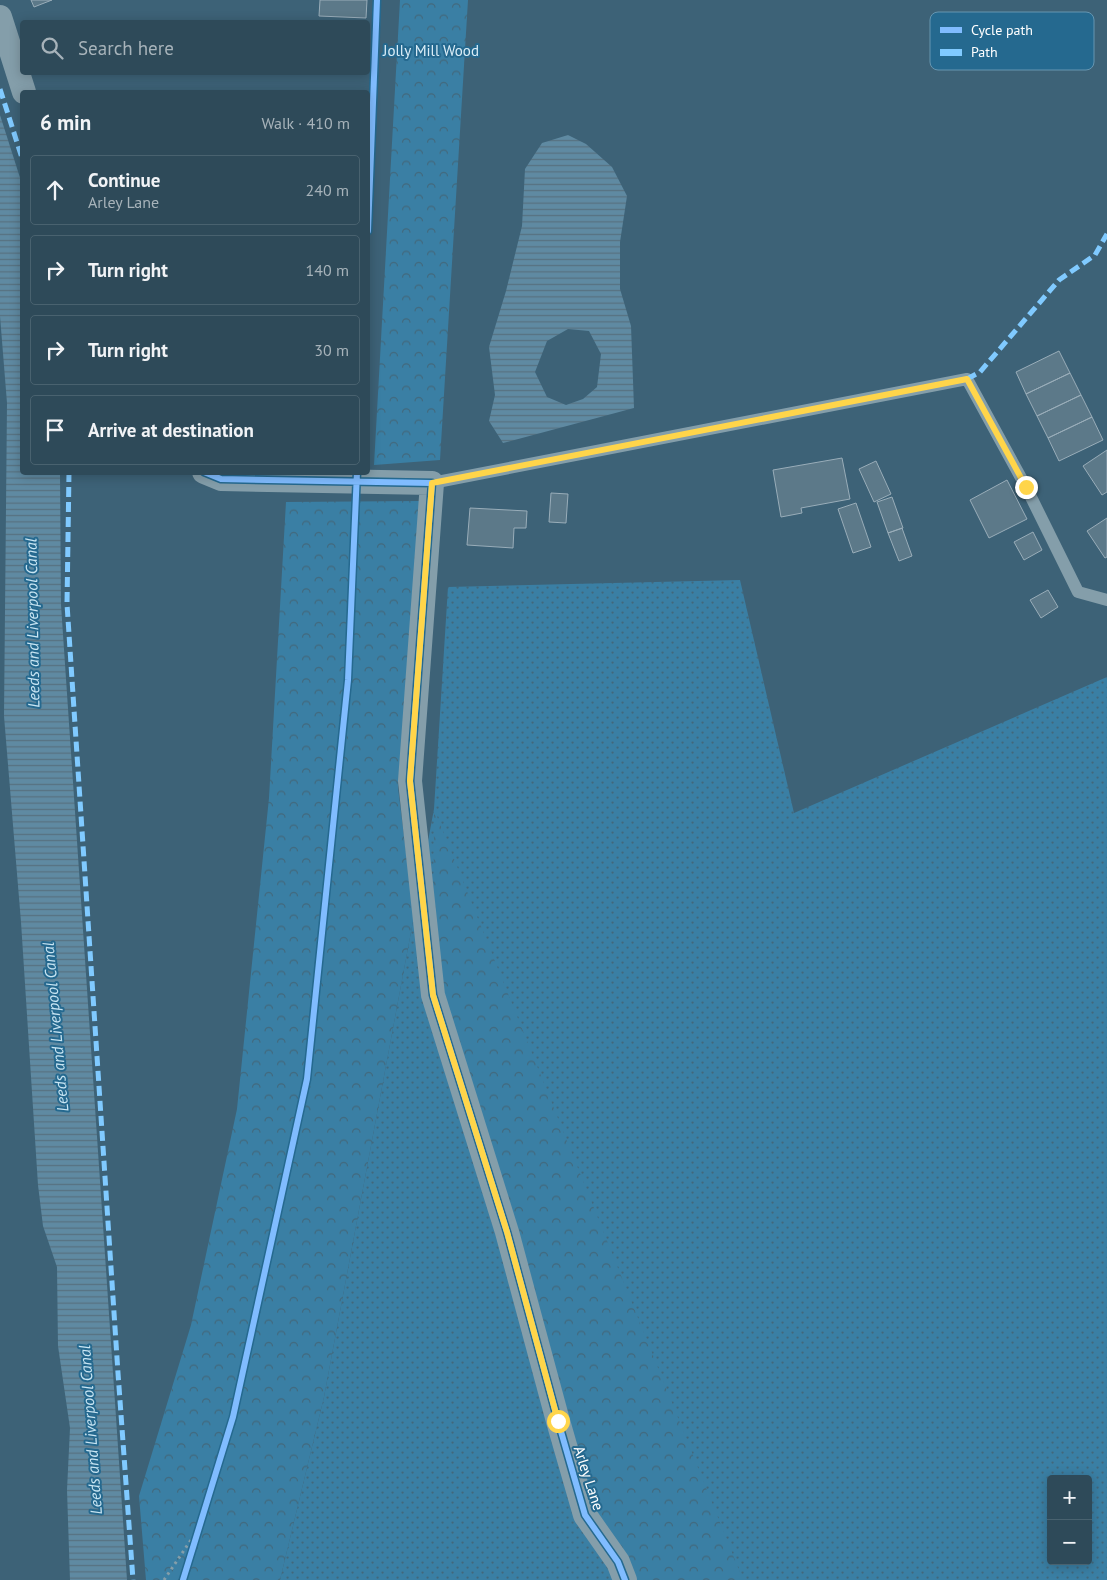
<!DOCTYPE html>
<html lang="en">
<head>
<meta charset="utf-8">
<style>
	:root { --surface:#2e4a59; --page:#3a5462; --text:#f1f3f6; --muted:#a7b3ba; --line:#49626f }
	body { margin:0; font-family:"PT Sans",sans-serif; background:var(--page); color:var(--text) }
	.controls { position:absolute; right:15px; bottom:15px; display:grid; overflow:hidden; border-radius:5px; box-shadow:0 2px 12px #0003 }
	.controls button { width:45px; height:45px; display:grid; place-items:center; padding:0; border:0; border-bottom:1px solid var(--line); background:var(--surface); color:var(--text); font:25px sans-serif }
	.stop { position:absolute; width:15px; height:15px; margin:-11px; border:4px solid #ffd54a; border-radius:50%; background:#fff }
	.stop.end { background:#ffd54a; border-color:#fff; box-shadow:0 1px 5px #0008 }
	.list { margin:0; padding:0; list-style:none }
	h2 { display:flex; justify-content:space-between; align-items:center; height:65px; margin:0; padding:0 20px; font-size:21px }
	h2 small { font-size:16px; font-weight:400; color:var(--muted) }
	.list li { display:grid; grid-template-columns:32px 1fr auto; gap:15px; align-items:center; box-sizing:border-box; height:70px; margin:0 10px 10px; padding:0 10px; border:1px solid var(--line); border-radius:5px }
	.list b { display:block; font-size:19px; white-space:nowrap }
	.list p { margin:0; font-size:16px; white-space:nowrap; color:var(--muted) }
	.list em { font-size:16px; font-style:normal; color:var(--muted) }
	.icon { flex:none; width:28px; height:28px; fill:none; stroke:currentColor; stroke-width:2; stroke-linecap:round; stroke-linejoin:round }
	.map { position:relative; flex:none; width:1107px; height:1580px; overflow:hidden }
	.search { position:absolute; background:var(--surface); box-shadow:0 2px 12px #0003; left:20px; top:20px; width:350px; height:55px; display:flex; align-items:center; gap:12px; box-sizing:border-box; padding:0 18px; border-radius:5px; color:var(--muted); font-size:19px }
	.panel { position:absolute; background:var(--surface); box-shadow:0 2px 12px #0003; left:20px; top:90px; width:350px; height:385px; border-radius:5px }
	.map>svg:first-child { display:block }
	.grass { fill:url(#grass-dots); fill-rule:evenodd }
	.forest { fill:url(#forest-crowns) }
	.water { fill:url(#water-rules); fill-rule:evenodd }
	.building { fill:#5c7989; stroke:#99adb9 }
	.lines { fill:none; stroke-linecap:round; stroke-linejoin:round }
	.path { stroke:#849eaa; stroke-width:3; stroke-dasharray:2.5 4; stroke-linecap:butt }
	.lane { stroke:#849eaa; stroke-width:12 }
	.street { stroke:#849eaa; stroke-width:24 }
	.quiet { stroke:#80caff; stroke-width:5; stroke-dasharray:10 5; stroke-linecap:butt }
	.cycleway-casing { stroke:#25698f; stroke-width:9 }
	.cycleway { stroke:#80bcff; stroke-width:6 }
	.route { stroke:#ffd54a; stroke-width:6 }
	.labels { text-anchor:middle; dominant-baseline:central; stroke-width:4; stroke-linejoin:round; paint-order:stroke }
	.park-label { font-size:15px; fill:#dbeef8; stroke:#25698f }
	.street-label { font-size:15px; fill:#fff; stroke:#25698f }
	.water-label { font-size:16px; font-style:italic; fill:#c8e5f3; stroke:#25698f }
	.key { fill:#25698f; stroke:#6696b1; stroke-width:1 }
	.key-label { font-size:14px; fill:#fff }
</style>
</head>
<body>
<div class="map">
<svg width="1107" height="1580" viewBox="0 0 1107 1580">
	<defs>
		<pattern id="grass-dots" width="8" height="8" patternUnits="userSpaceOnUse" patternTransform="scale(1.25)"><rect width="8" height="8" fill="#3a7fa4"/><path d="M2 2h.1M6 6h.1" fill="none" stroke="#42687c" stroke-width="1.8" stroke-linecap="round"/></pattern>
		<pattern id="forest-crowns" width="20" height="18" patternUnits="userSpaceOnUse" patternTransform="scale(1.25)"><rect width="20" height="18" fill="#3a7fa4"/><path d="M2 6a3 3 0 1 1 6 0M12 15a3 3 0 1 1 6 0" fill="none" stroke="#42687c"/></pattern>
		<pattern id="water-rules" width="6" height="5" patternUnits="userSpaceOnUse" patternTransform="scale(1.25)"><rect width="6" height="5" fill="#5f8aa2"/><path d="M0 2.5h6" fill="none" stroke="#577180"/></pattern>
	</defs>
	<rect width="100%" height="100%" fill="#3d6277"/>
	<path class="grass" d="M740 580 794 813 1107 677V1580H280L324 1397 434 809 448 587ZM1051 1479H1088V1561H1051Z"/>
	<path class="forest" d="M400 0H468L440 460 374 465Z
		M421 501 398 788 414 916 324 1397 280 1580H146L139 1496 191 1325 237 1109 269 798 286 502Z
		M434 809 743 1580H625L585 1515 433 995Z"/>
	<path class="water" d="M0 115 22 184V472L60 473 61 605 127 1580H70L67 1490 70 1428 58 1346 57 1267 43 1226 38 1185 21 922 4 716 7 403 0 316Z
		M568 135 586 144 612 167 627 196 620 242V289L631 326 634 408 503 443 489 421 495 395 489 347 506 291 522 226 525 169 542 143ZM568 329 589 331 601 354 597 387 583 399 566 405 547 397 535 372 547 341Z"/>
	<path class="building" d="M31 0H52L34 7Z
		M320 0H367L366 18 319 16Z
		M1059 351 1070 373 1026 394 1016 372Z
		M1070 373 1081 395 1037 416 1026 394Z
		M1081 395 1092 417 1048 438 1037 416Z
		M1092 417 1103 440 1059 461 1048 438Z
		M1107 450V492L1102 495 1083 466Z
		M842 458 850 499 801 508 802 513 781 517 773 470Z
		M876 461 891 494 874 502 859 469Z
		M1007 480 1027 519 989 538 970 500Z
		M551 493 568 494 566 523 549 522Z
		M892 497 903 528 888 533 877 502Z
		M856 503 871 547 853 553 838 509Z
		M470 508 527 511 526 528H514L513 548 467 545Z
		M1107 518V557L1105 558 1087 531Z
		M902 528 912 556 899 561 888 533Z
		M1033 532 1042 550 1024 560 1014 542Z
		M1048 590 1058 607 1041 618 1030 600Z"/>
	<g class="lines">
		<path class="path" d="M164 1580 199 1528"/>
		<path class="lane" d="M432 483 967 379 1026 487 1078 592 1107 600"/>
		<path class="street" d="M0 17 24 92
			M204 472 221 479 432 483 410 781 433 995 507 1232 558 1421 585 1515 618 1562 625 1580"/>
		<path class="quiet" d="M0 89 22 158
			M967 379 980 372 1059 280 1095 255 1107 234
			M69 472 67 604 118 1373 133 1580"/>
		<g class="cycleway-casing">
			<path id="cycleway" d="M368 231 377 0
				M204 472 221 479 432 483 410 781 433 995 507 1232 558 1421 585 1515 618 1562 625 1580
				M183 1580 233 1417 307 1079 348 680 357 472"/>
		</g>
		<use href="#cycleway" class="cycleway"/>
	</g>
	<g class="lines">
		<path class="route" d="M558 1421 507 1232 433 995 410 781 432 483 967 379 1026 487"/>
	</g>
	<g class="labels">
		<g class="park-label">
			<text x="431" y="50">Jolly Mill Wood</text>
		</g>
		<g class="street-label">
			<text transform="translate(589 1478) rotate(72)">Arley Lane</text>
		</g>
		<g class="water-label">
			<text transform="translate(32 623) rotate(-91)">Leeds and Liverpool Canal</text>
			<text transform="translate(55 1027) rotate(-95)">Leeds and Liverpool Canal</text>
			<text transform="translate(90 1430) rotate(-94)">Leeds and Liverpool Canal</text>
		</g>
	</g>
	<rect x="930" y="12" width="164" height="58" rx="8" class="key"/>
	<rect x="940" y="27" width="22" height="6" fill="#80bcff"/>
	<rect x="940" y="49" width="22" height="7" fill="#80caff"/>
	<g class="key-label">
		<text x="971" y="35">Cycle path</text>
		<text x="971" y="57">Path</text>
	</g>
</svg>
<div class="controls">
<button>+</button>
<button>−</button>
</div>
<div class="stop" style="left:558px;top:1421px"></div>
<div class="stop end" style="left:1026px;top:487px"></div>
<div class="search"><svg class="icon" aria-label="search" viewBox="0 0 24 24"><circle cx="10" cy="10" r="6"/><path d="M15 15l6 6"/></svg>Search here</div>
<section class="panel">
<h2>6 min<small>Walk · 410 m</small></h2>
<ul class="list">
<li><svg class="icon" aria-label="ahead" viewBox="0 0 24 24"><path d="M12 20V5M6 11l6-6 6 6"/></svg><div><b>Continue</b><p>Arley Lane</p></div><em>240 m</em></li>
<li><svg class="icon" aria-label="right" viewBox="0 0 24 24"><path d="M7 20v-9h11M14 6l5 5-5 5"/></svg><div><b>Turn right</b></div><em>140 m</em></li>
<li><svg class="icon" aria-label="right" viewBox="0 0 24 24"><path d="M7 20v-9h11M14 6l5 5-5 5"/></svg><div><b>Turn right</b></div><em>30 m</em></li>
<li><svg class="icon" aria-label="arrive" viewBox="0 0 24 24"><path d="M6 21V4h12l-3 4 3 4H6"/></svg><div><b>Arrive at destination</b></div></li>
</ul>
</section>
</div>
</body>
</html>
